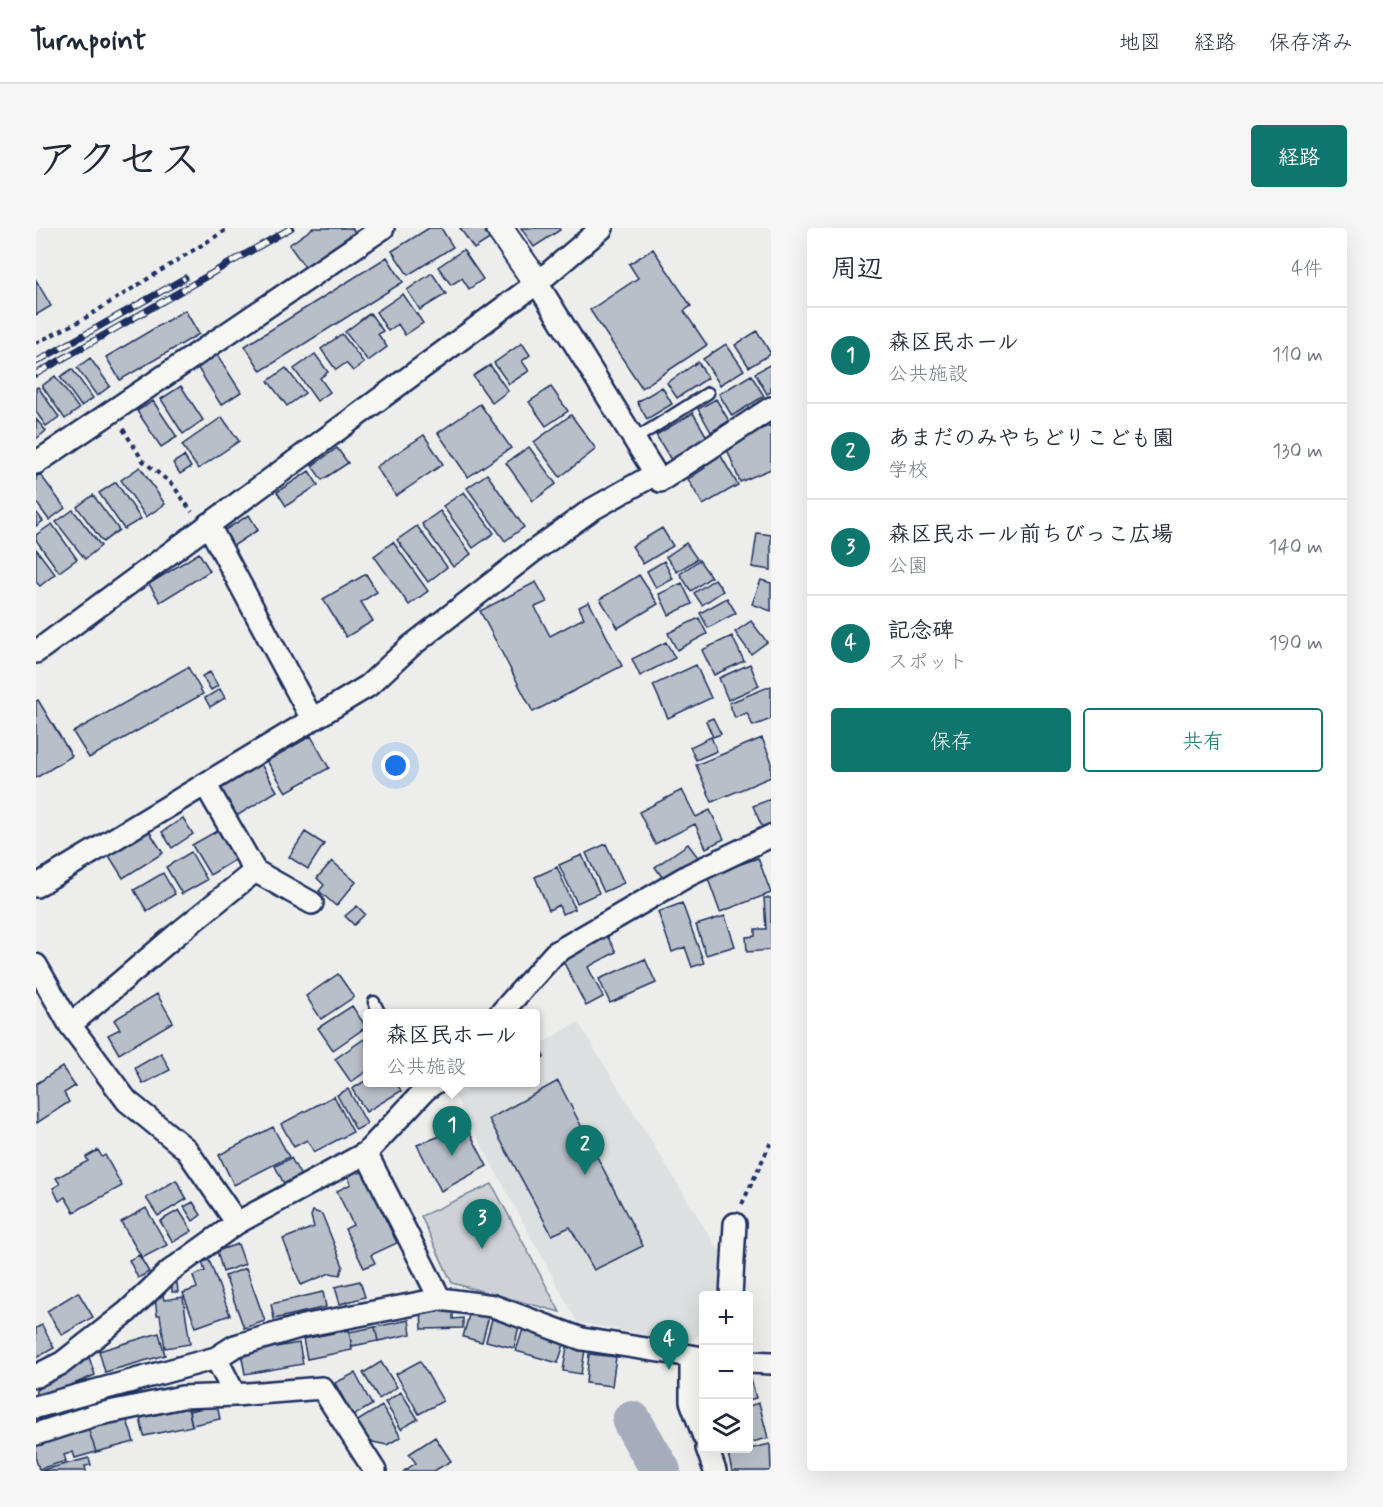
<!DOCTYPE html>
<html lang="ja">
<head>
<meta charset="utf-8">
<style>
	:root { --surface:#fff; --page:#f6f6f7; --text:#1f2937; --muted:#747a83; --line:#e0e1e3; --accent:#0f766e }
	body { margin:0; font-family:Mynerve,"Klee One",sans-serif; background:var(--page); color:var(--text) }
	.controls { position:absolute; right:18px; bottom:18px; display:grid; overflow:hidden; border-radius:6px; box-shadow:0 6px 24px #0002 }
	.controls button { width:54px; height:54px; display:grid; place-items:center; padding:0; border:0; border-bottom:2px solid var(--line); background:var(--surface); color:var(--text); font:30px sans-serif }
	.you { position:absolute; left:360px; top:538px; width:21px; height:21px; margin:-15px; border:4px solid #fff; border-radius:50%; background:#1a73e8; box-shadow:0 0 0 9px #1a73e833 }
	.badge { display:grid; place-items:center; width:39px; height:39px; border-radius:50%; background:var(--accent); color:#fff; font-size:20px; font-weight:700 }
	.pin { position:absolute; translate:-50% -50px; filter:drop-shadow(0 2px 3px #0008) }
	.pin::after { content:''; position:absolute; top:32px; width:21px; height:18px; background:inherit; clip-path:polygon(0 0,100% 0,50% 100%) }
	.popup { position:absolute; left:327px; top:781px; width:177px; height:78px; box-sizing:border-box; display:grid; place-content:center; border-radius:6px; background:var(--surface); filter:drop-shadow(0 2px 4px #0005); font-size:20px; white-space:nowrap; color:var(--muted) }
	.popup b { font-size:22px; color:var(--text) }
	.popup::after { content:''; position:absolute; left:50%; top:100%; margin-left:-12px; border:12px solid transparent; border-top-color:var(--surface) }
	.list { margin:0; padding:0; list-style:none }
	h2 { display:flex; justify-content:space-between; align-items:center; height:78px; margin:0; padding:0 24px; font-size:26px }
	h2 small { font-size:20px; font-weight:400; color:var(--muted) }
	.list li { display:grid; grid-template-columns:39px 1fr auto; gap:18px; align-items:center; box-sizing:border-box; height:96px; padding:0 24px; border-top:2px solid var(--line) }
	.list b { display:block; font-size:22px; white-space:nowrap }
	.list p { margin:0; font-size:20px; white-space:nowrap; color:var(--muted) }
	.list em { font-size:20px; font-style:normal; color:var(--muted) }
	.actions { display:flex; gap:12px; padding:18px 24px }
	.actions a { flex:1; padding:14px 0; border:2px solid var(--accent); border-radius:6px; text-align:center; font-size:21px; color:var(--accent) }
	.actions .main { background:var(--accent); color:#fff }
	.icon { flex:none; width:33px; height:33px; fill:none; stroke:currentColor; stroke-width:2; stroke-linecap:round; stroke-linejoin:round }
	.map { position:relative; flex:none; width:735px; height:1243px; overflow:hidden; border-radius:6px }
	header { display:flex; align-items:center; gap:36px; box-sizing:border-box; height:84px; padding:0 30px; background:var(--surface); border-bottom:2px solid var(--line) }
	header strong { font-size:28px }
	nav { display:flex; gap:33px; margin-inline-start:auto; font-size:21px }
	.intro { display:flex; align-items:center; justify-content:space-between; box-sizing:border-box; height:144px; padding:0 36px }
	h1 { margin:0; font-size:42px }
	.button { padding:15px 27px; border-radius:6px; background:var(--accent); color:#fff; font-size:21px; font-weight:700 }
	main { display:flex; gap:36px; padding:0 36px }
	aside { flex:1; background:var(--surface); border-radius:6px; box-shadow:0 6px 24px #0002 }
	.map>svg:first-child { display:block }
	.built { fill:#dde0e1 }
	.green { fill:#ced2d7; stroke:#74809a; stroke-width:1.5 }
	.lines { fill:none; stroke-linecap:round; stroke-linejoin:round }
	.river { stroke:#a5acbc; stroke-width:40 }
	.building { fill:#b9bfc8; stroke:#1b2f5e; stroke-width:1.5 }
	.service-casing { stroke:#1b2f5e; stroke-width:15 }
	.minor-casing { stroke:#1b2f5e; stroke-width:26 }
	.tertiary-casing { stroke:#1b2f5e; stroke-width:30 }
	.path { stroke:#1b2f5e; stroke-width:4; stroke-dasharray:4.5 4.5; stroke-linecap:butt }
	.service { stroke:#f6f6f2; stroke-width:10 }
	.minor { stroke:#f6f6f2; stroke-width:21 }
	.tertiary { stroke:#f6f6f2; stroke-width:26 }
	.rail-casing { stroke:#1b2f5e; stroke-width:7 }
	.rail { stroke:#f6f6f2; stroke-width:4.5; stroke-dasharray:14; stroke-linecap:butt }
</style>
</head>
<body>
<header>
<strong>Turnpoint</strong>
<nav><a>地図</a><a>経路</a><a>保存済み</a></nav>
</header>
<div class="intro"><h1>アクセス</h1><a class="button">経路</a></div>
<main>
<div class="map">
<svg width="735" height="1243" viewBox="0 0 735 1243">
	<rect width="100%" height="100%" fill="#edeeec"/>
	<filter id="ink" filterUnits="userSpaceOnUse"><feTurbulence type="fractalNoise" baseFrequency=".0167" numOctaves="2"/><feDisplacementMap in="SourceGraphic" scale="12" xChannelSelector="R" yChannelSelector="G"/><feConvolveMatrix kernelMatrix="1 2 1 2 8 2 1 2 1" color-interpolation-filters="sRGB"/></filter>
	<g filter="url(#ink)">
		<path class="built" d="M542 794 685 1026 682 1067 668 1068 667 1105 651 1115 541 1094 419 868 442 855 500 854V819Z"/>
		<path class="green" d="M456 956 524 1084 416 1055 385 988Z"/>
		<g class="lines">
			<path class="river" d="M596 1193 625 1243"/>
		</g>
		<path class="building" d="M277 0H316L319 4 269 39 253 17Z
			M393 0H405L417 19 372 47 356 23Z
			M424 0H449L455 10 438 21Z
			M485 0H523L524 2 498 19Z
			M617 21 655 78 648 83 671 117 606 160 554 82 602 50 593 36Z
			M427 22 447 51 433 61 426 50 415 57 402 39Z
			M351 29 367 54 225 143 209 118Z
			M396 45 410 66 384 82 371 62Z
			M0 52 15 78 0 87Z
			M367 66 387 95 369 107 362 96 352 103 340 84Z
			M149 82 163 106 84 152 70 129Z
			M334 85 347 103 342 106 351 119 332 133 309 104Z
			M721 103 735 126 713 139 699 117Z
			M306 106 328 135 317 143 310 135 300 142 285 121Z
			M486 115 494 127 486 133 493 143 473 156 458 135Z
			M690 116 708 142 684 157 667 131Z
			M178 122 205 164 185 177 158 134Z
			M279 126 292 144 284 150 294 164 281 173 258 141Z
			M54 130 74 158 61 168 41 140Z
			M662 134 672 150 641 170 631 155Z
			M735 136V164L731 166 719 145Z
			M454 137 472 163 456 175 437 148Z
			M250 140 269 165 251 178 232 153Z
			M36 141 57 170 45 178 24 149Z
			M715 147 728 168 696 188 683 166Z
			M19 148 43 181 29 191 6 158Z
			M145 158 167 192 147 206 125 171Z
			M2 159 23 189 10 198 0 184V160Z
			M515 159 532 183 510 198 493 174Z
			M626 159 636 176 611 191 601 174Z
			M680 171 693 193 675 204 662 181Z
			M117 173 141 209 125 219 101 183Z
			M444 176 475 220 432 249 402 205Z
			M657 185 671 209 635 232 620 207Z
			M535 187 560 221 524 249 498 214Z
			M186 189 203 213 162 241 146 217Z
			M0 191 10 203 0 211Z
			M735 197V241L704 254 689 216Z
			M388 207 407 236 360 268 340 239Z
			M493 219 520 256 497 273 470 235Z
			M301 220 312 235 286 252 276 238Z
			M682 223 702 257 667 277 652 251 669 240 665 233Z
			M148 228 155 239 144 246 137 235Z
			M104 239 129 276 110 289 85 252Z
			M273 243 282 257 250 278 241 264Z
			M4 246 29 280 13 292 0 274V249Z
			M451 246 488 299 469 313 431 260Z
			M80 254 105 291 88 301 63 265Z
			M428 264 458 305 437 320 407 278Z
			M57 267 83 302 67 314 41 279Z
			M37 282 65 318 49 331 20 294Z
			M404 283 435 326 417 339 386 296Z
			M0 284 7 293 0 298Z
			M213 287 222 302 194 320 184 305Z
			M16 296 41 331 23 344 0 312V307Z
			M381 298 411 339 392 354 361 312Z
			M626 300 637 318 607 336 596 318Z
			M721 305 735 307V342L716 339Z
			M357 314 392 363 373 377 338 328Z
			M650 315 661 331 641 344 630 329Z
			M0 321 19 346 4 358 0 354Z
			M163 325 174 343 124 374 113 356Z
			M663 332 675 349 655 363 644 346Z
			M628 333 637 351 620 360 611 343Z
			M330 346 341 364 325 374 337 393 310 409 287 371Z
			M603 347 622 376 582 400 564 371Z
			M679 351 687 363 666 377 658 365Z
			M725 352 735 355V383L716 376Z
			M500 354 511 374 499 379 514 408 548 390 543 379 553 374 586 438 497 484 444 383Z
			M646 355 656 376 633 387 623 366Z
			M691 370 700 385 672 400 664 385Z
			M663 390 671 406 641 422 632 405Z
			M715 393 731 414 715 426 699 404Z
			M696 408 708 433 678 447 666 422Z
			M630 414 639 430 604 448 596 431Z
			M714 436 723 458 692 472 683 450Z
			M660 437 675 470 632 490 617 457Z
			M152 439 167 466 53 530 37 504Z
			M174 444 182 458 175 462 166 448Z
			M735 458V491L717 498 711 485 699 490 693 475Z
			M184 461 189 470 174 479 169 470Z
			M2 472 36 528 0 550V473Z
			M677 490 685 506 677 509 670 493Z
			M275 508 293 540 250 564 231 533Z
			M675 509 681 523 660 532 654 519Z
			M726 510 735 532V549L676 574 660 537Z
			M223 533 241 563 199 589 181 559Z
			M646 562 660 589 674 582 688 611 670 620 659 596 619 616 603 584Z
			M735 571V595L726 599 717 578Z
			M147 590 157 606 136 620 126 604Z
			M110 598 127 625 87 650 70 623Z
			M186 600 204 629 174 647 156 617Z
			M269 604 288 616 272 641 253 629Z
			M570 616 588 655 568 664 550 625Z
			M652 616 664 632 630 655 619 639Z
			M155 624 171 652 146 666 130 639Z
			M546 627 563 665 541 675 523 637Z
			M722 630 735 665 684 684 671 648Z
			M296 633 320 654 300 678 283 663 288 657 281 650Z
			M521 639 539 681 526 686 523 677 513 682 499 649Z
			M127 645 139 666 111 683 98 662Z
			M728 670H735V722L711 724 710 709 719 708V701H730Z
			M646 675 668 735 656 739 649 719 636 724 622 684Z
			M321 678 329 686 318 697 309 688Z
			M689 688 699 718 670 727 660 697Z
			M570 706 580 724 552 739 567 769 550 778 525 729Z
			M609 731 620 755 574 775 563 751Z
			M302 746 318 769 285 791 270 768Z
			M121 766 137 794 83 826 72 807 84 801 78 792Z
			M316 778 330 799 297 822 282 800Z
			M328 811 332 817V842L315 854 299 831Z
			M505 822 508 829 500 833V825Z
			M125 825 134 842 107 856 99 840Z
			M26 839 39 858 28 865 33 874 1 895 0 856Z
			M332 851V854H360L365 863 330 884 316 861Z
			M522 853 607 1018 558 1042 534 999 516 1007 453 891Z
			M312 861 331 896 320 902 301 867Z
			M298 868 317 904 278 924 271 912 258 919 245 896Z
			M430 898 451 938 405 963 381 917Z
			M237 899 253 929 198 957 183 927Z
			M62 922 66 929 69 927 86 958 38 984 29 969 23 973 17 960 24 956 20 950 52 933 50 929Z
			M255 930 266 950 249 958 239 938Z
			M320 939 323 945 331 941 353 986 348 988 361 1015 335 1027 339 1035 328 1040 309 1001 317 997 301 963 315 956 310 944Z
			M140 952 151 971 122 988 110 970Z
			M157 974 165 987 157 993 148 979Z
			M110 980 131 1017 106 1030 85 994Z
			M143 982 156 1003 137 1014 124 993Z
			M277 983 286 986 307 1038 304 1047 294 1045 265 1057 247 1011 278 999 275 988Z
			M202 1016 209 1036 187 1044 181 1023Z
			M103 1027 113 1044 102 1050 93 1032Z
			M173 1032 194 1087 160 1099 147 1065 161 1060 157 1048 169 1043 166 1034Z
			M210 1040 229 1093 208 1100 189 1048Z
			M324 1053 329 1069 304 1076 299 1059Z
			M136 1055H141L142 1064H136Z
			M42 1064 57 1089 26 1107 11 1083Z
			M287 1064 290 1079 238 1091 235 1076Z
			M127 1067 128 1072 147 1069 154 1116 129 1120 124 1087H121L119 1069Z
			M417 1081V1091L427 1090V1100L386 1101 385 1082Z
			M434 1083 453 1088 446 1114 427 1109Z
			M456 1091 483 1098 478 1120 450 1113Z
			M373 1092 375 1106 342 1113 339 1099Z
			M6 1097 18 1120 0 1130V1100Z
			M339 1099 342 1113 316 1118 313 1104Z
			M487 1101 529 1113 522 1135 480 1123Z
			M313 1102 316 1122 271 1131 267 1111Z
			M123 1105 129 1127 69 1144 63 1123Z
			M263 1115 267 1136 209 1146 205 1125Z
			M531 1119 549 1122 545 1146 527 1143Z
			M553 1126 580 1129 576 1158 550 1155Z
			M53 1129 59 1147 0 1172V1162Z
			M384 1133 407 1173 383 1186 360 1146Z
			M345 1134 361 1159 343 1171 327 1145Z
			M712 1140 720 1170 712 1172Z
			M319 1145 336 1177 317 1188 299 1155Z
			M365 1164 382 1191 365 1201 349 1174Z
			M723 1175 732 1210 712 1215V1178Z
			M181 1177 184 1191 156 1197 153 1183Z
			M346 1178 365 1209 351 1217 332 1213 320 1194Z
			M152 1180 156 1198 108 1208 104 1190Z
			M90 1189 98 1214 60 1224 52 1200Z
			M52 1200 60 1224 39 1230 37 1224 28 1227 30 1233 3 1241 0 1232V1215Z
			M399 1209 415 1233 398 1243H368L380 1235 373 1226Z
			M734 1216 735 1243H696L692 1226Z
			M53 1230 55 1237 49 1238 50 1243H3Z"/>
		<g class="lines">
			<g class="service-casing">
				<path id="service" d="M599 211 672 165
					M338 774 344 786"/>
			</g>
			<g class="minor-casing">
				<path id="minor" d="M501 55 624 253 735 180
					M0 235 347 0
					M172 296 276 491
					M0 424 501 55 566 0
					M169 556 219 643 276 675
					M0 658 332 458 375 418 495 325 555 282 619 246
					M0 737 34 797 91 873 150 921 201 995
					M464 786 519 725 653 647 735 608
					M34 797 140 707 219 643
					M330 925 404 1071
					M695 1068 699 996
					M655 1128V1173L668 1209
					M180 1130 199 1167 286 1160 339 1243
					M712 1134 735 1135
					M0 1148 26 1135 91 1084 134 1043 201 995 330 925 389 862 400 854
					M0 1179 180 1130 199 1118 267 1098 404 1071 457 1078 546 1111 668 1130
					M0 1206 59 1187 146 1169 199 1167
					M671 1220 679 1243"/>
			</g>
			<g class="tertiary-casing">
				<path id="tertiary" d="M463 0 501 55"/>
			</g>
			<path class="path" d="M0 115 46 92 193 0
				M87 201 107 233 136 256 156 284
				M706 976 735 914"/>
			<use href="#service" class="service"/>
			<use href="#minor" class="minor"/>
			<use href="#tertiary" class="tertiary"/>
			<g class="rail-casing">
				<path id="rail" d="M0 134 149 50
					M0 146 255 0"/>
			</g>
			<use href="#rail" class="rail"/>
		</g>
	</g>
</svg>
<div class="controls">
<button>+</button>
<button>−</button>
<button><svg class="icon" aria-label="layers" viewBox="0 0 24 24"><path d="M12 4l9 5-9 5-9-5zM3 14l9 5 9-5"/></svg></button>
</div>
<div class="you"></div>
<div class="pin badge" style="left:416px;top:928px">1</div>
<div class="popup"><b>森区民ホール</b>公共施設</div>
<div class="pin badge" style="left:549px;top:947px">2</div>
<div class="pin badge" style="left:446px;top:1021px">3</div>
<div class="pin badge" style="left:633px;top:1142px">4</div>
</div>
<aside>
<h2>周辺<small>4件</small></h2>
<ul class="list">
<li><span class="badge">1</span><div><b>森区民ホール</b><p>公共施設</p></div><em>110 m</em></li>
<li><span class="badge">2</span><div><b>あまだのみやちどりこども園</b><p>学校</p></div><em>130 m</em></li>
<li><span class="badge">3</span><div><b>森区民ホール前ちびっこ広場</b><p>公園</p></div><em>140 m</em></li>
<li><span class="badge">4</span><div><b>記念碑</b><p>スポット</p></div><em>190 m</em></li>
</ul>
<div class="actions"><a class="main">保存</a><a>共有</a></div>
</aside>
</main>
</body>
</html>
